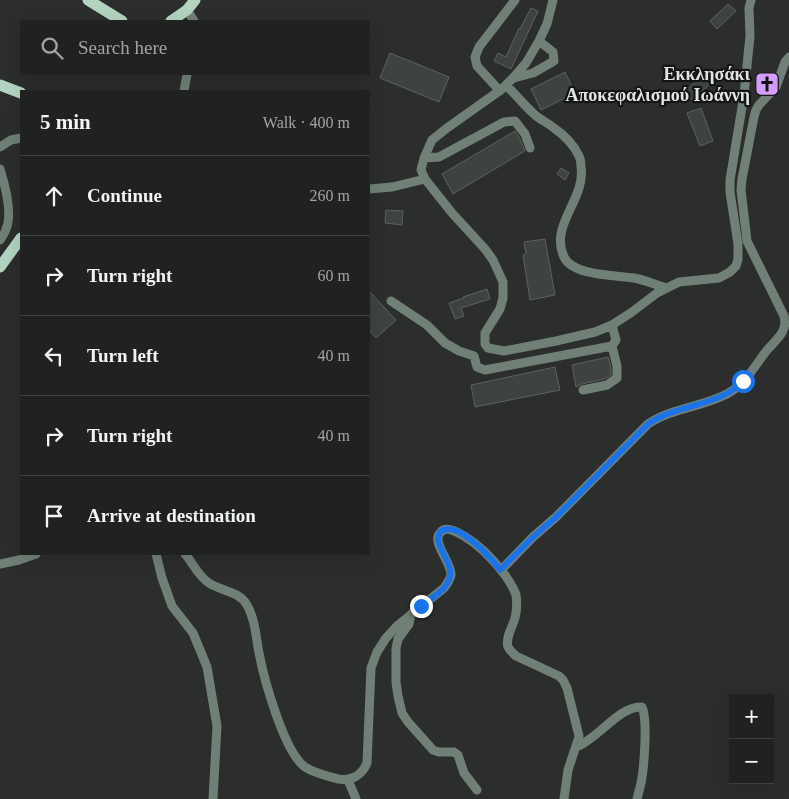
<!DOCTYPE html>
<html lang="en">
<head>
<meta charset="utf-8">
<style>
	:root { --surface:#202221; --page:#282a2a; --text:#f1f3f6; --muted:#a2a4a5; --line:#3d3f3f }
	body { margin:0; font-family:Georgia,serif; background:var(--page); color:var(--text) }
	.controls { position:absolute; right:15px; bottom:15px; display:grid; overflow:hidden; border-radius:0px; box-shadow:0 5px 20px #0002 }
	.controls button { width:45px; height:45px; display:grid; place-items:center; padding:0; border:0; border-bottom:1px solid var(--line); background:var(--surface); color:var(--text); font:25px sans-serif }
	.stop { position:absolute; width:15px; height:15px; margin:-11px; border:4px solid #1a73e8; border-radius:50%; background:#fff }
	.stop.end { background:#1a73e8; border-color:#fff; box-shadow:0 1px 5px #0008 }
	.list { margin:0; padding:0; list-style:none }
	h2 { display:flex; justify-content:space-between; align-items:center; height:65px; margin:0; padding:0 20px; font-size:21px }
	h2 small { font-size:16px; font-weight:400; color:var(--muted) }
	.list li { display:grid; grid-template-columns:32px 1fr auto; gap:15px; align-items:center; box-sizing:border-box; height:80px; padding:0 20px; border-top:1px solid var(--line) }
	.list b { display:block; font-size:19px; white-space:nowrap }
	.list em { font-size:16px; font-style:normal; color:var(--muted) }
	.icon { flex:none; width:28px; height:28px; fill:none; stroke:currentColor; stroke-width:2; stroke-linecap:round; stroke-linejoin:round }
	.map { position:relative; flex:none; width:789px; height:799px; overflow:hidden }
	.search { position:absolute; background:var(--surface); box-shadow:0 5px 20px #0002; left:20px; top:20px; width:350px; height:55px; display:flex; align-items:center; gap:12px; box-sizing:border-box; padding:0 18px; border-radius:0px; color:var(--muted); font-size:19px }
	.panel { position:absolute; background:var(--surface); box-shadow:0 5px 20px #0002; left:20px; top:90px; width:350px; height:465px; border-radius:0px }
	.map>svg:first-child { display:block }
	.building { fill:#3f4340; stroke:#5e615f }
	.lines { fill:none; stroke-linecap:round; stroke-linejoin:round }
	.minor { stroke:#718077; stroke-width:9 }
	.major { stroke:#b3d4c1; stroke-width:11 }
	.route { stroke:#1a73e8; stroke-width:6 }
	.labels { text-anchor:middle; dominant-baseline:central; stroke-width:4.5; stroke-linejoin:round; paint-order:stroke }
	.poi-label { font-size:18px; font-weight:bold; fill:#e1e4e2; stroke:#141615; text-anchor:end }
</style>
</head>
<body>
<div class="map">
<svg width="789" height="799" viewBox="0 0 789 799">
	<rect width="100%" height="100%" fill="#2b2e2c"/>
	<path class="building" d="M728 4 736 11 717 29 710 21Z
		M531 8 538 11 511 69 494 61 498 53 506 57 519 28 520 29Z
		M390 53 449 77 439 102 380 78Z
		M711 69 718 77 692 100 685 91Z
		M565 72 575 93 541 110 531 89Z
		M701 108 713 141 700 146 687 113Z
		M515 131 519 137 525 151 453 194 442 174Z
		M561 168 569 173 565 180 557 174Z
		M386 210 403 211 402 225 385 223Z
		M545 239 555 295 530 300 523 255 526 254 524 242Z
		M487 289 490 299 461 308 464 316 455 319 449 303 464 298 463 297Z
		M369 291 396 320 376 338 369 330Z
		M608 357 611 367V375L604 379 582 384 576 387 572 365Z
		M555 367 560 390 475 407 471 385Z"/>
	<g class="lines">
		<path class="minor" d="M553 0 547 24 539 41 526 63 513 78 502 89 447 128 432 140 424 158 421 170 425 179 452 213 485 249 493 260 503 282V298L500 309 485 333V344L488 348 504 351 556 341 595 332 612 325 632 312 657 293 679 282 719 278 730 272 736 266 738 259V244L730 192V180L744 95 750 36 749 8 751 0
			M187 10 194 21
			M514 78 533 73 554 61 553 52 539 41
			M506 85C516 95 525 106 535 115 541 120 548 123 554 128 564 135 574 145 579 156 581 160 581 164 581 167 586 199 549 225 564 257 573 276 615 275 634 278 645 280 656 285 667 288
			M184 91 187 74
			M500 91 477 66 475 57 479 47 515 0
			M0 147 11 140 21 138
			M424 158 439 157 504 122 515 121 525 134 530 148
			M0 169C5 185 13 214 6 229 5 233 2 237 0 240
			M369 189 392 187 425 179
			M391 301 427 325 445 343 459 351 474 356 477 367 485 370 612 346 616 340 612 325
			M583 390 607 385 617 378V366L612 346
			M156 554 162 578 172 606 193 633 207 667 217 726 213 799
			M185 554C193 563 198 576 209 583 221 591 239 591 247 605 255 619 256 637 259 653 264 679 284 752 305 767 314 773 327 776 338 779 352 781 362 775 367 763L371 668 377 652 386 638 397 626 444 588C447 584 450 580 451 575 452 563 431 542 440 533 446 525 457 532 464 536 481 546 493 559 505 575 509 581 514 588 516 595 517 602 517 610 515 618 513 626 505 638 508 647 510 651 513 653 516 656L559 676 563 680 567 688 579 736 578 740 568 770 564 799
			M0 564 19 560 36 554
			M501 570 533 537 556 517 648 424C672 408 702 407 727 394 746 384 755 365 768 349 777 339 788 331 784 316L747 241 746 232 741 190 742 179 754 117 756 110 759 105 776 87 785 62 789 57
			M411 614 409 624 398 639 396 648V682L398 696 402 713 408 722 433 750 439 752H454L458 755 464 773 477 790
			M576 747C598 739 620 705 642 707 648 719 644 768 641 783 640 789 638 794 637 799
			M348 780 356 799"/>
		<path class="major" d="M88 0 122 21
			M171 21 187 10 195 0
			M0 85 21 93
			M0 267 21 238"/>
	</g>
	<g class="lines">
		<path class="route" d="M421 606C433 597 456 585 449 566 446 557 440 549 438 540 438 535 439 532 443 530 460 523 491 558 500 570L533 537 556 517 648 424C672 407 703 407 728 393 733 390 738 386 743 381"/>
	</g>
	<defs>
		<g id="church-square" transform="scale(1.25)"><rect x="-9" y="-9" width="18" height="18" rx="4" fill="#d49cfc" stroke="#141615"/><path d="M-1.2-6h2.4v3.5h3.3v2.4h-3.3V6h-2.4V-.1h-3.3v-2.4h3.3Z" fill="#111"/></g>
	</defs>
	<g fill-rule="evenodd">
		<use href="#church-square" x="767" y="84"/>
	</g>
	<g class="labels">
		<g class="poi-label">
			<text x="750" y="74">Εκκλησάκι<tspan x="750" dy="21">Αποκεφαλισμού Ιωάννη</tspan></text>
		</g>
	</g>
</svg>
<div class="controls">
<button>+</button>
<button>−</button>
</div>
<div class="stop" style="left:743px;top:381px"></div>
<div class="stop end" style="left:421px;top:606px"></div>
<div class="search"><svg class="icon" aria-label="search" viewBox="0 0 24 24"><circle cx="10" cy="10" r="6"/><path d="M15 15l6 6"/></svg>Search here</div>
<section class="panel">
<h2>5 min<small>Walk · 400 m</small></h2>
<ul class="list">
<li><svg class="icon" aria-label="ahead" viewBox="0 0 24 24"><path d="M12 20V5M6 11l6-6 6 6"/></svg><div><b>Continue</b></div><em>260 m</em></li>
<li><svg class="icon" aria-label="right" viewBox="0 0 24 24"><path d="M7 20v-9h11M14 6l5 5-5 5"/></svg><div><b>Turn right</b></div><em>60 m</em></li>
<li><svg class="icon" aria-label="left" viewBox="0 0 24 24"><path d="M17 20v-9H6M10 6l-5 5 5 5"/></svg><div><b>Turn left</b></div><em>40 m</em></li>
<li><svg class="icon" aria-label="right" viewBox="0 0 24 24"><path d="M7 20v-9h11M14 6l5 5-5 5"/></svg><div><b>Turn right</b></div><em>40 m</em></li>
<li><svg class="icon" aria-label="arrive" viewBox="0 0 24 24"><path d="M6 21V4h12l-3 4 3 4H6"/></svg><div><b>Arrive at destination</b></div></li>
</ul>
</section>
</div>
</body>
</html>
